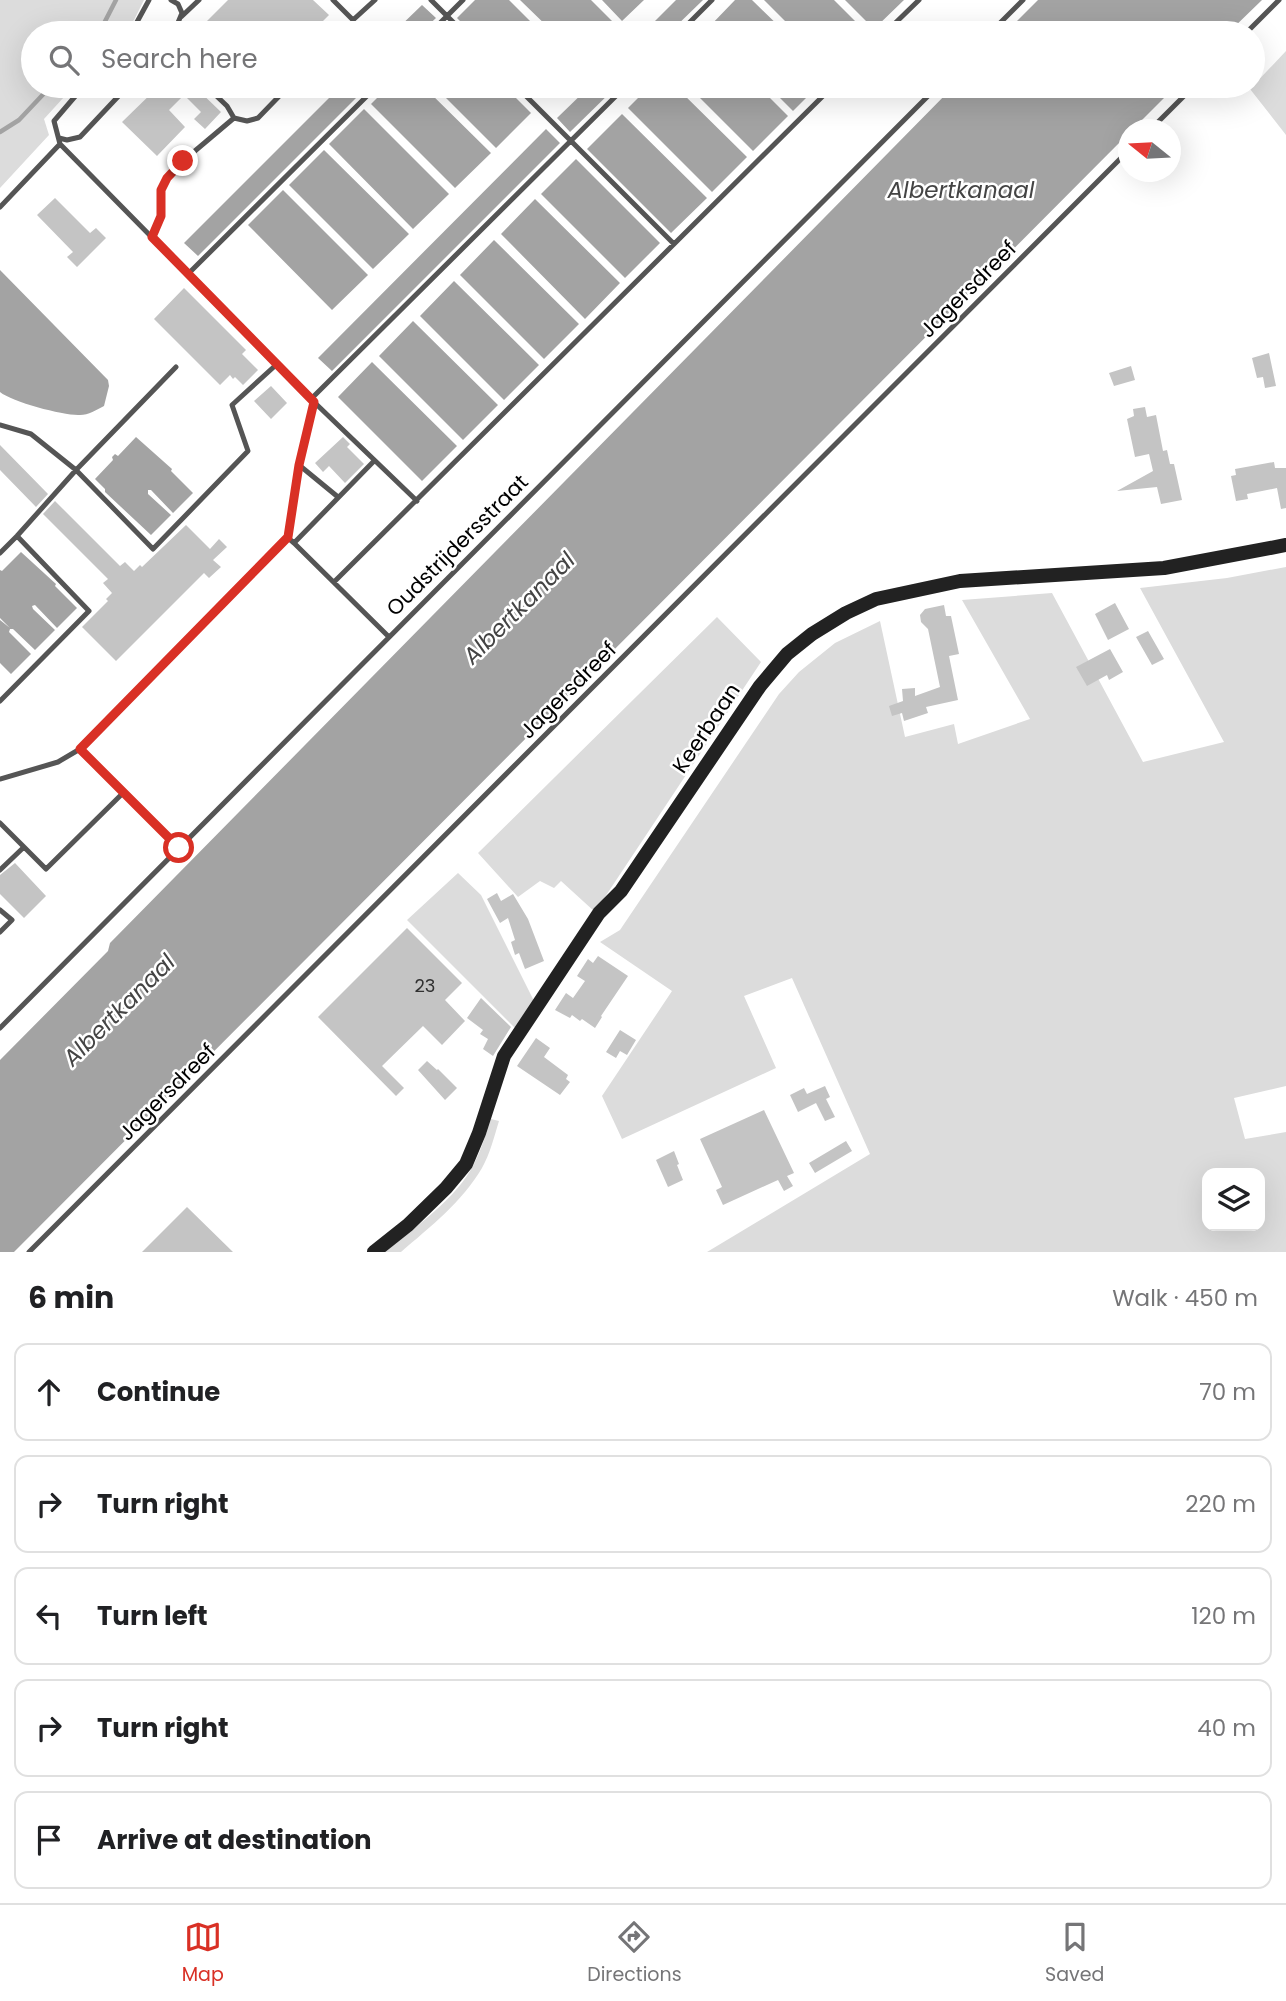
<!DOCTYPE html>
<html lang="en">
<head>
<meta charset="utf-8">
<style>
	:root { --surface:#fff; --page:#f2f2f2; --text:#202124; --muted:#757577; --line:#e0e0e0; --accent:#d93025 }
	body { margin:0; font-family:Poppins,sans-serif; background:var(--page); color:var(--text) }
	.controls { position:absolute; right:21px; bottom:21px; display:grid; overflow:hidden; border-radius:14px; box-shadow:0 7px 28px #0002 }
	.controls button { width:63px; height:63px; display:grid; place-items:center; padding:0; border:0; border-bottom:2px solid var(--line); background:var(--surface); color:var(--text); font:35px sans-serif }
	.compass { position:absolute; left:1118px; top:119px; width:63px; height:63px; border-radius:50%; background:var(--surface); box-shadow:0 7px 28px #0002; rotate:288deg }
	.stop { position:absolute; width:21px; height:21px; margin:-16px; border:5px solid #d93025; border-radius:50%; background:#fff }
	.stop.end { background:#d93025; border-color:#fff; box-shadow:0 2px 7px #0008 }
	.list { margin:0; padding:0; list-style:none }
	h2 { display:flex; justify-content:space-between; align-items:center; height:91px; margin:0; padding:0 28px; font-size:30px }
	h2 small { font-size:23px; font-weight:400; color:var(--muted) }
	.list li { display:grid; grid-template-columns:46px 1fr auto; gap:21px; align-items:center; box-sizing:border-box; height:98px; margin:0 14px 14px; padding:0 14px; border:2px solid var(--line); border-radius:14px }
	.list b { display:block; font-size:26px; white-space:nowrap }
	.list em { font-size:23px; font-style:normal; color:var(--muted) }
	.icon { flex:none; width:38px; height:38px; fill:none; stroke:currentColor; stroke-width:2; stroke-linecap:round; stroke-linejoin:round }
	.map { position:relative; flex:none; width:1286px; height:1252px; overflow:hidden }
	.search { position:absolute; background:var(--surface); box-shadow:0 7px 28px #0002; left:21px; right:21px; top:21px; height:77px; display:flex; align-items:center; gap:18px; box-sizing:border-box; padding:0 24px; border-radius:38px; color:var(--muted); font-size:26px }
	.sheet { height:651px; background:var(--surface) }
	nav { display:flex; justify-content:space-around; align-items:center; box-sizing:border-box; height:98px; border-top:2px solid var(--line); background:var(--surface); font-size:19px; color:var(--muted) }
	nav a { display:grid; justify-items:center; gap:4px }
	nav .on { color:var(--accent) }
	.map>svg:first-child { display:block }
	.green { fill:#dcdcdc; fill-rule:evenodd }
	.water { fill:#a3a3a3 }
	.lines { fill:none; stroke-linecap:round; stroke-linejoin:round }
	.stream { stroke:#a3a3a3; stroke-width:4.5 }
	.building { fill:#c4c4c4 }
	.lane { stroke:#555; stroke-width:5 }
	.secondary { stroke:#222; stroke-width:14 }
	.route { stroke:#d93025; stroke-width:9 }
	.labels { text-anchor:middle; dominant-baseline:central; stroke-width:5; stroke-linejoin:round; paint-order:stroke }
	.number-label { font-size:18px; fill:#313131 }
	.street-label { font-size:21px; fill:#000; stroke:#fff }
	.water-label { font-size:23px; font-style:italic; fill:#444; stroke:#fff }
</style>
</head>
<body>
<div class="map">
<svg width="1286" height="1252" viewBox="0 0 1286 1252">
	<rect width="100%" height="100%" fill="#fff"/>
	<path class="green" d="M0 0H144L134 20 122 33H33V86H74L44 119 49 135 0 188Z
		M1286 51V135L1250 89Z
		M1286 567V1086L1234 1098 1245 1139 1286 1132V1252H707L870 1154 792 978 744 996 776 1068 622 1139 602 1096 672 991 600 942 620 930 779 694 799 672 835 643 880 621 905 737 954 724 958 744 1030 719 962 600 1052 593 1143 762 1224 742 1140 588 1227 578ZM1207 1173H1260V1226H1207Z
		M717 617 761 662 595 912 561 881 554 888 540 881 518 897 478 853Z
		M458 873 481 895 534 1001 515 1028 407 920Z
		M491 1119 499 1121C494 1137 490 1154 482 1168 462 1202 430 1227 401 1252H385C414 1228 457 1198 474 1164 481 1150 486 1134 491 1119Z"/>
	<path class="water" d="M475 0H509L542 33H472L457 18Z
		M520 0H591L617 26 609 33H554Z
		M602 0H644L622 21Z
		M676 0H703L669 33H643Z
		M735 0H752L786 33H716L709 27Z
		M764 0H834L867 33H797Z
		M845 0H904L874 29Z
		M1038 0H1262L1228 33H1005Z
		M422 5 436 18 420 33H393Z
		M341 86H368L198 256 184 243Z
		M389 86H423L491 153 455 188 371 104Z
		M434 86H504L531 113 496 148Z
		M590 86H617L570 132 557 118Z
		M650 86H675L747 157 712 192 628 108Z
		M688 86H758L788 116 753 151Z
		M768 86H818L793 111Z
		M954 86H1176L1133 129 1128 130V134L14 1252H0V1060L108 951 110 943Z
		M364 109 449 194 413 229 329 144Z
		M622 114 707 198 671 233 587 149Z
		M546 129 560 143 332 371 318 358Z
		M324 150 409 234 373 269 289 185Z
		M576 159 660 243 625 278 541 194Z
		M283 190 368 275 332 310 248 225Z
		M535 199 620 283 585 319 501 234Z
		M494 240 579 324 544 359 460 275Z
		M0 270 108 380 109 386 104 406C96 410 87 416 78 415 62 415 12 402 0 392Z
		M454 281 539 365 504 400 420 316Z
		M413 321 498 405 463 440 379 356Z
		M372 362 457 446 422 481 338 397Z
		M136 437 172 469 171 471 193 493 173 513 151 490H148V494L171 515 151 535 105 492V489L95 479 113 460 112 457 115 454 118 456Z
		M21 552 56 584 55 586 77 608 57 628 35 605 32 606 33 609 55 630 35 650 13 629H10L9 632 31 654 11 674 0 663V620L10 628 0 618V570L2 571Z"/>
	<g class="lines">
		<path class="stream" d="M99 33 116 0
			M0 132 19 120 51 86"/>
	</g>
	<path class="building" d="M228 0H313L329 15 311 33H195Z
		M159 86H194L221 112 205 129 194 119 201 112 184 95 169 110 185 127 157 156 122 122Z
		M234 86H259L246 98Z
		M55 198 90 233 96 228 106 238 77 267 67 257 73 252 37 215Z
		M184 288 246 350 242 354 258 370 243 385 235 377 233 379 230 375 220 385 154 319Z
		M1269 353 1276 386 1265 388 1263 377 1257 378 1252 358Z
		M1131 366 1135 380 1114 386 1109 373Z
		M271 386 287 403 271 419 254 401Z
		M1145 407 1147 417 1156 415 1163 451 1167 450 1170 464H1174L1182 500 1161 504 1157 487 1117 491 1153 471 1149 454 1135 457 1127 419 1134 416 1133 409Z
		M343 437 350 444 347 447 364 464 345 483 329 466 323 472 315 463Z
		M0 445 48 494 36 507 0 470Z
		M1274 462 1275 468H1286V508L1281 509 1277 488 1247 494 1248 499 1236 501 1231 476 1236 475 1235 469Z
		M55 501 120 566 125 562 134 571 140 565 142 567 186 525 210 549 219 539 227 547 213 560 221 567 209 578 204 573 116 661 82 627 108 601 106 599 112 593 103 583 108 579 43 514Z
		M1115 603 1129 629 1108 640 1095 614Z
		M944 605 946 616H951L959 654 949 656 958 700 926 707 928 713 904 721 902 713 892 716 889 706 903 701 902 689 915 688V696L940 687 928 629 921 622 920 615 925 609Z
		M1148 631 1164 659 1152 665 1136 637Z
		M1110 649 1123 672 1109 680 1107 675 1087 686 1076 667Z
		M15 863 46 896 24 918 0 894V875Z
		M497 893 501 901 513 894 528 919 544 961 525 969 519 953 515 955 511 942 515 940 508 918 500 923 487 899Z
		M407 928 462 983 445 1000 465 1021 442 1045 423 1026 382 1066 404 1088 396 1096 318 1017Z
		M598 956 628 976 601 1016 602 1017 595 1028 582 1019 580 1021 572 1015 570 1018 555 1010 566 993 573 998 585 981 577 976 588 959 593 963Z
		M481 998 511 1027 493 1056 483 1049 488 1039 480 1034 483 1030 467 1018Z
		M620 1030 636 1040 627 1055 620 1051 616 1058 606 1052Z
		M536 1038 550 1048 544 1057 568 1075 566 1079 570 1082 560 1095 517 1066Z
		M427 1061 437 1070 438 1069 457 1088 445 1100 418 1070Z
		M825 1086 830 1097 826 1099 835 1117 825 1121 816 1103 798 1112 790 1095 804 1088 807 1094Z
		M764 1110 794 1173 787 1176 793 1186 784 1191 778 1180 723 1205 716 1190 722 1187 700 1139Z
		M846 1141 852 1151 815 1173 809 1163Z
		M674 1151 679 1164 677 1165 683 1180 668 1187 656 1160Z
		M187 1207 233 1252H142Z"/>
	<g class="lines">
		<path class="lane" d="M333 0 353 20 375 0
			M431 0 464 33
			M181 17 199 0
			M131 33 149 0
			M170 33 177 25 182 13 178 4 171 0
			M340 33 353 20
			M430 33 463 0
			M679 33 712 0
			M885 33 919 0
			M990 33 1023 0
			M1246 33 1279 0
			M84 86 54 121 60 144 314 402 417 501
			M206 86 227 106 234 118
			M516 86 674 244
			M1150 130 1194 86
			M59 138 67 140 80 137 128 86
			M0 207 60 144
			M152 237 161 216V190L167 178 183 161 234 118 247 121 258 118 289 86
			M188 274 377 86
			M311 399 626 86
			M0 425 31 434 76 470 153 549 248 451 232 405 277 364
			M299 465 338 497
			M287 537 299 465 314 402
			M294 543 388 636
			M0 553 17 536 76 470 176 367
			M334 582 833 86
			M0 701 89 611 17 536
			M80 749 179 847
			M0 779 58 762 80 749 287 537 294 543 374 461
			M0 823 46 869 123 793
			M0 870 24 847
			M0 910 12 920 0 932
			M0 1028 938 86
			M29 1252 1128 151"/>
		<path class="secondary" d="M374 1252 408 1225 446 1188 466 1164 479 1133 504 1056 599 913 621 891 760 686 787 654 812 634 846 613 876 599 960 581 1164 568 1286 545"/>
	</g>
	<g class="lines">
		<path class="route" d="M179 848 80 749 288 537 299 465 314 402 152 237 161 216V190L167 178 183 161"/>
	</g>
	<g class="labels">
		<g class="number-label">
			<text x="425" y="985">23</text>
		</g>
		<g class="street-label">
			<text transform="translate(968 289) rotate(-45)">Jagersdreef</text>
			<text transform="translate(457 545) rotate(-45)">Oudstrijdersstraat</text>
			<text transform="translate(568 690) rotate(-45)">Jagersdreef</text>
			<text transform="translate(706 728) rotate(-56)">Keerbaan</text>
			<text transform="translate(167 1092) rotate(-45)">Jagersdreef</text>
		</g>
		<g class="water-label">
			<text x="961" y="190">Albertkanaal</text>
			<text transform="translate(519 608) rotate(-45)">Albertkanaal</text>
			<text transform="translate(119 1010) rotate(-45)">Albertkanaal</text>
		</g>
	</g>
</svg>
<div class="controls">
<button><svg class="icon" aria-label="layers" viewBox="0 0 24 24"><path d="M12 4l9 5-9 5-9-5zM3 14l9 5 9-5"/></svg></button>
</div>
<svg class="compass" viewBox="-18 -18 36 36"><path d="M0-13l5 13h-10z" fill="#e53935"/><path d="M0 13l5-13h-10z" fill="#757577"/></svg>
<div class="stop" style="left:179px;top:848px"></div>
<div class="stop end" style="left:183px;top:161px"></div>
<div class="search"><svg class="icon" aria-label="search" viewBox="0 0 24 24"><circle cx="10" cy="10" r="6"/><path d="M15 15l6 6"/></svg>Search here</div>
</div>
<section class="sheet">
<h2>6 min<small>Walk · 450 m</small></h2>
<ul class="list">
<li><svg class="icon" aria-label="ahead" viewBox="0 0 24 24"><path d="M12 20V5M6 11l6-6 6 6"/></svg><div><b>Continue</b></div><em>70 m</em></li>
<li><svg class="icon" aria-label="right" viewBox="0 0 24 24"><path d="M7 20v-9h11M14 6l5 5-5 5"/></svg><div><b>Turn right</b></div><em>220 m</em></li>
<li><svg class="icon" aria-label="left" viewBox="0 0 24 24"><path d="M17 20v-9H6M10 6l-5 5 5 5"/></svg><div><b>Turn left</b></div><em>120 m</em></li>
<li><svg class="icon" aria-label="right" viewBox="0 0 24 24"><path d="M7 20v-9h11M14 6l5 5-5 5"/></svg><div><b>Turn right</b></div><em>40 m</em></li>
<li><svg class="icon" aria-label="arrive" viewBox="0 0 24 24"><path d="M6 21V4h12l-3 4 3 4H6"/></svg><div><b>Arrive at destination</b></div></li>
</ul>
</section>
<nav>
<a class="on"><svg class="icon" aria-label="map" viewBox="0 0 24 24"><path d="M3 6l6-2 6 2 6-2v14l-6 2-6-2-6 2zM9 4v14M15 6v14"/></svg>Map</a>
<a><svg class="icon" aria-label="directions" viewBox="0 0 24 24"><path d="M12 3l9 9-9 9-9-9zM9 14v-3h6M13 9l2 2-2 2"/></svg>Directions</a>
<a><svg class="icon" aria-label="saved" viewBox="0 0 24 24"><path d="M7 4h10v16l-5-4-5 4z"/></svg>Saved</a>
</nav>
</body>
</html>
